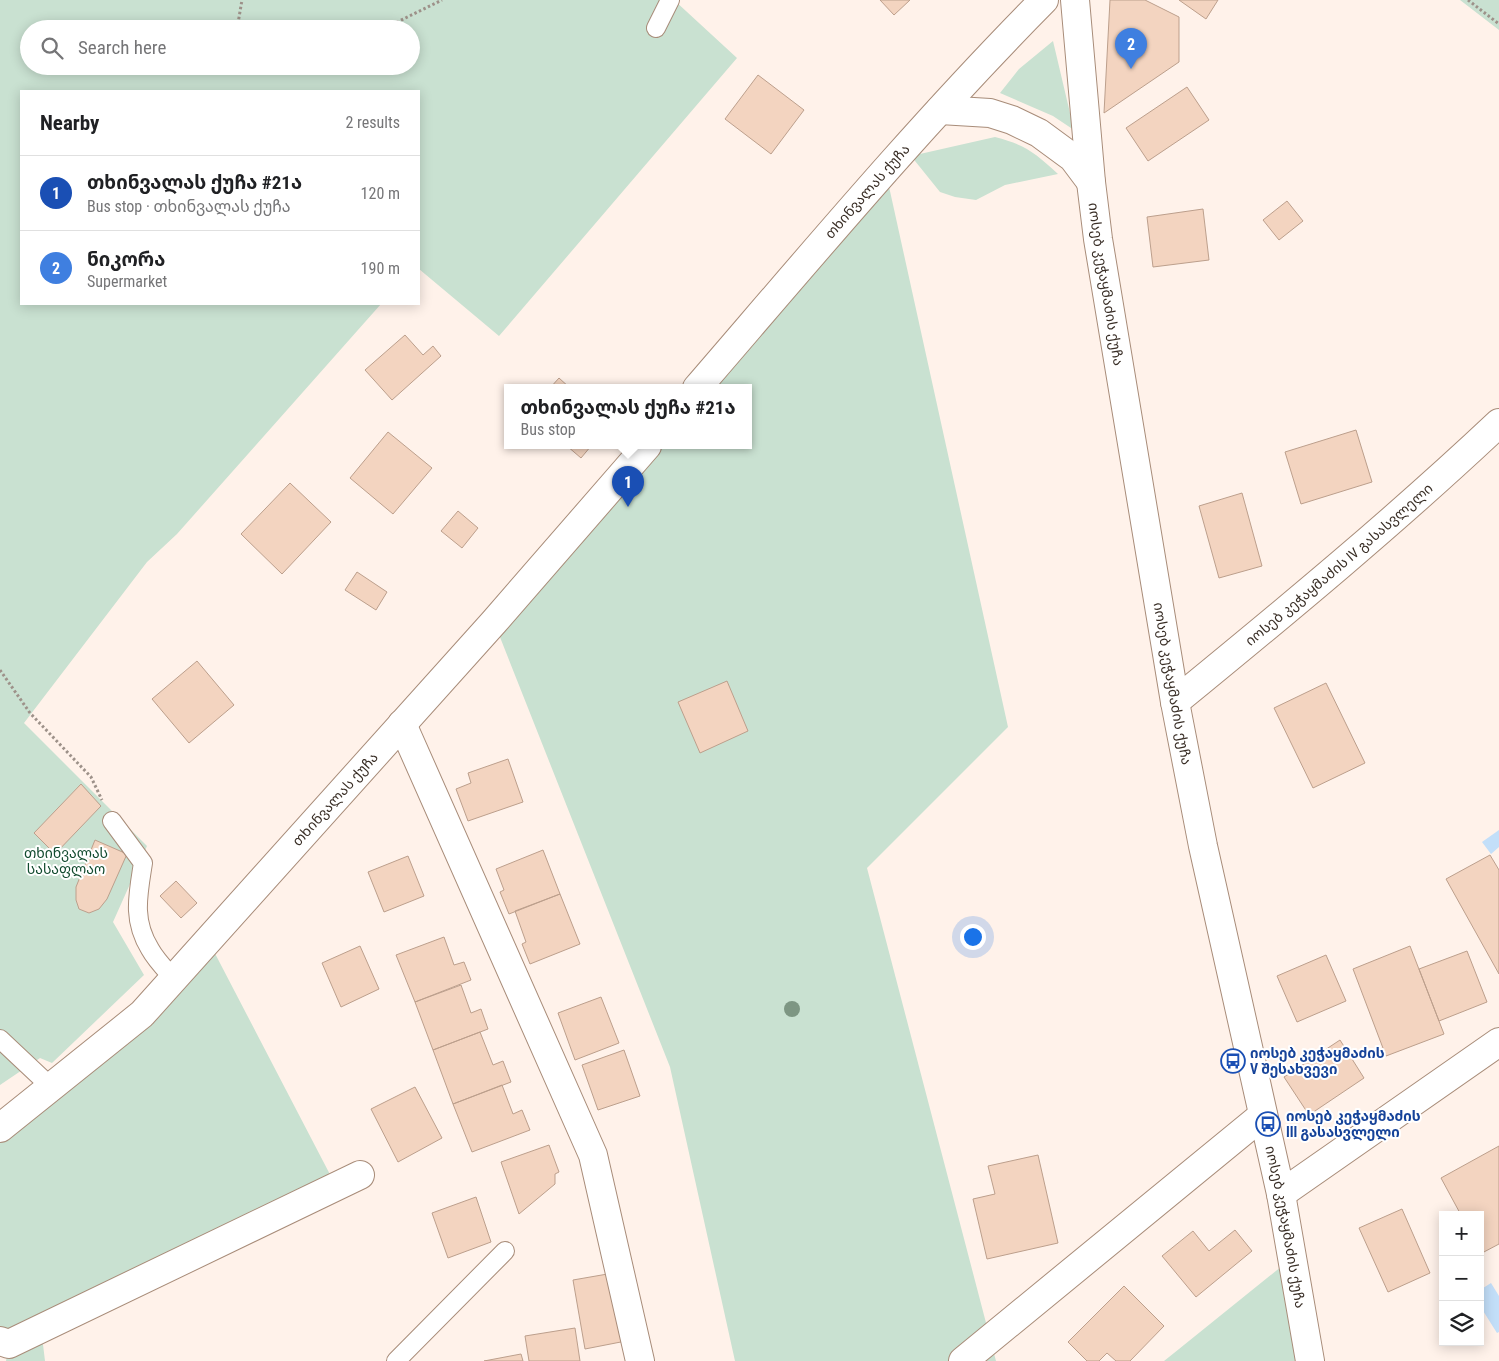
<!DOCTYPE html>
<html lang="en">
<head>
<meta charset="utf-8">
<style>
	:root { --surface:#fff; --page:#f6f6f6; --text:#202124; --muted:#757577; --line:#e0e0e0; --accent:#b45309 }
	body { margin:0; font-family:"Roboto Condensed","Noto Sans Georgian",sans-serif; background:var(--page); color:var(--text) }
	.controls { position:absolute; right:15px; bottom:15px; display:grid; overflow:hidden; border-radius:0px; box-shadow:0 2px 12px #0003 }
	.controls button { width:45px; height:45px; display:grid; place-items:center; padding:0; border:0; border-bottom:1px solid var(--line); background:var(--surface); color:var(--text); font:25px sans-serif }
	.you { position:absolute; left:972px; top:936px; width:18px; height:18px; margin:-12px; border:4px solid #fff; border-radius:50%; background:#1a73e8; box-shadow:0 0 0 8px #1a73e833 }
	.badge { display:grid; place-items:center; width:32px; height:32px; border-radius:50%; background:var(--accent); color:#fff; font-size:16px; font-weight:700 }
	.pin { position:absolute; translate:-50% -41px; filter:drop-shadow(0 1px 2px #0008) }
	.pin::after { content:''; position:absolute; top:26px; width:18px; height:15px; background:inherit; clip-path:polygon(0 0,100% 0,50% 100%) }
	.popup { position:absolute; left:504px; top:384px; width:248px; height:65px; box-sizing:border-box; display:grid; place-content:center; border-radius:0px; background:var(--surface); filter:drop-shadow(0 1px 4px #0005); font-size:16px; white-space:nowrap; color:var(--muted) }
	.popup b { font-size:19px; color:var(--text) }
	.popup::after { content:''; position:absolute; left:50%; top:100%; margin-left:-10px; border:10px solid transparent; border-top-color:var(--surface) }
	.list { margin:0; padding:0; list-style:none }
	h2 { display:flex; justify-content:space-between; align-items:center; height:65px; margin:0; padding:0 20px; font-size:21px }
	h2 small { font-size:16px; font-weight:400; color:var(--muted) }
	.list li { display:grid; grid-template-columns:32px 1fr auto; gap:15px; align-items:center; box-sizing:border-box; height:75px; padding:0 20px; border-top:1px solid var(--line) }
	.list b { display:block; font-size:19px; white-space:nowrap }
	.list p { margin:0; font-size:16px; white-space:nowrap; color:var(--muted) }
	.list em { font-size:16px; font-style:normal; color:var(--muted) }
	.icon { flex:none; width:28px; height:28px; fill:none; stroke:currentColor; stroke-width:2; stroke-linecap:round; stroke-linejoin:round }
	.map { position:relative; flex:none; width:1499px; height:1361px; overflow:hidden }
	.search { position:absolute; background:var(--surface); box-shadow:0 2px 12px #0003; left:20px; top:20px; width:400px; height:55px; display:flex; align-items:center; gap:12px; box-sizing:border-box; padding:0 18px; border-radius:28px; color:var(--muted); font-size:19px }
	.panel { position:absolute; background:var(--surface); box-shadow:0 2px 12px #0003; left:20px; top:90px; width:400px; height:215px; border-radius:0px }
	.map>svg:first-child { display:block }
	.green { fill:#c9e1d1; fill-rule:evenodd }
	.water { fill:#c3dff9 }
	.building { fill:#f3d4c0; stroke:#bc9f8c }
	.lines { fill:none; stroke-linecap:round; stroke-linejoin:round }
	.lane-casing { stroke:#a88c79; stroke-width:20 }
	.street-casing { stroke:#a88c79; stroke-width:30 }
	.secondary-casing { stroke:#a88c79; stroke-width:30 }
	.path { stroke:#9d9189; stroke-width:3; stroke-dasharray:2.5 2.5; stroke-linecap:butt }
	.lane { stroke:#fff; stroke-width:18 }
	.street { stroke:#fff; stroke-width:28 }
	.secondary { stroke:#fff; stroke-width:28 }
	.tree { fill:#7d9683 }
	.labels { text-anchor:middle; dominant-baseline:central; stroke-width:4; stroke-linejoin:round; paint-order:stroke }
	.street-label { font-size:14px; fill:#392e26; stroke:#fff }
	.park-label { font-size:14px; fill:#124b2f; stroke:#fff }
	.transit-label { font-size:14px; font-weight:bold; fill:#164399; stroke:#fff; text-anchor:start }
</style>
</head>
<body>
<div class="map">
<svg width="1499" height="1361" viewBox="0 0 1499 1361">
	<rect width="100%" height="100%" fill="#fff2ea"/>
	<path class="green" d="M0 0H674L737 58 499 336 419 269V91H21V304H381L177 534 147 562 24 723 147 846 113 922 144 975 52 1063 40 1058 0 1085ZM29 29H411V66H29Z
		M1461 0H1499V30L1460 0Z
		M1053 41 1074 130 1053 116 1000 93 1019 69Z
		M995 137C1026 145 1035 153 1058 174L1005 185 976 200 955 197 940 192 911 156Z
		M888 182 1008 727 867 868 996 1361H735L670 1067 494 622 652 446H748V388H704Z
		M209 942 336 1186 41 1328 45 1361H6L9 1344 0 1341V1128Z
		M1292 1258 1310 1361H1164L1179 1349Z"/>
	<path class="water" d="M1499 830V847L1491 854 1482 842Z
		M1491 1283 1499 1296V1332L1497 1333 1480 1306V1290Z"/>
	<path class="building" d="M880 0H910L894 15Z
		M1110 0H1145L1179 17V62L1104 113Z
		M1179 0H1218L1206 19Z
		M758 75 804 110 771 154 725 119Z
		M1187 87 1209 120 1148 161 1126 128Z
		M1287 201 1303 221 1279 240 1263 220Z
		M1203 209 1209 260 1153 267 1147 217Z
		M405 335 423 355 433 346 441 356 392 400 365 370Z
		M559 378 570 388H550Z
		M1356 430 1372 482 1301 504 1285 452Z
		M388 432 432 468 393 514 350 478Z
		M567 446H591L581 458Z
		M290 483 331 522 282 574 241 534Z
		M1242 493 1262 566 1219 578 1199 506Z
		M458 511 478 528 462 548 441 531Z
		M357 572 387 592 376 610 345 590Z
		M197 661 234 705 189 743 152 699Z
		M727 681 748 731 700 753 678 702Z
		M1326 683 1365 763 1313 788 1274 708Z
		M508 759 523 802 468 821 456 789 471 783 468 773Z
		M81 784 101 806 55 854 34 833Z
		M95 840 127 854 107 899 99 909 89 913 79 909 76 900V887Z
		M543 850 560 894 509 914 500 892 504 890 496 869Z
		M1490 855 1499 870V974L1446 879Z
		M408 856 424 896 384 912 368 872Z
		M176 881 197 903 181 918 160 896Z
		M560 894 580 944 530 964 522 944 526 942 515 911Z
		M444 937 454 965 464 962 471 980 415 1002 396 955Z
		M360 946 379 989 341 1007 322 963Z
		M1410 946 1444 1034 1386 1056 1353 969Z
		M1467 951 1487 1002 1439 1021 1419 969Z
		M1326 955 1346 1001 1297 1022 1277 976Z
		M461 985 471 1013 481 1009 488 1029 433 1050 415 1002Z
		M601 997 619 1043 575 1060 558 1013Z
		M480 1032 493 1065 503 1061 511 1082 453 1104 433 1050Z
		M1340 1040 1364 1078 1309 1115 1284 1077Z
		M624 1050 640 1096 598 1110 582 1065Z
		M502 1085 513 1114 522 1110 530 1130 472 1152 453 1104Z
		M415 1087 442 1138 398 1162 371 1109Z
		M549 1145 559 1172 555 1174V1184L519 1214 501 1162Z
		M1499 1146V1244L1482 1253 1480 1250V1215H1461L1441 1178Z
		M1038 1155 1058 1243 987 1259 973 1199 995 1194 988 1166Z
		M476 1197 491 1242 448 1258 432 1213Z
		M1402 1209 1430 1273 1388 1292 1359 1228Z
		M1235 1230 1252 1251 1196 1297 1162 1256 1193 1231 1209 1251Z
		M619 1272 631 1340 585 1349 573 1280Z
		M1124 1286 1164 1326 1130 1361H1116L1107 1353 1099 1361H1087L1068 1342Z
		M575 1328 580 1361H529L525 1336Z
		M521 1354 523 1361H484Z"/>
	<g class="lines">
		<g class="lane-casing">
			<path id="lane" d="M656 28 670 0
				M112 821 143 863C138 895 132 920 150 949 156 960 166 970 174 979
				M0 1039 51 1087
				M396 1361 505 1251"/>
		</g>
		<g class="street-casing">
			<g id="street">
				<path id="s1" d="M1175 702C1285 612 1395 521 1499 423"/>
				<path d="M402 724 593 1155 640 1361"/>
				<path d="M1281 1194 1499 1042"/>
				<path d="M0 1341 9 1344 360 1175"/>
				<path d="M963 1361 1263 1115"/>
			</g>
		</g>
		<g class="secondary-casing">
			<g id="secondary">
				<path id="s2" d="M1075 0 1091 182 1098 239 1175 702 1203 846 1281 1194 1310 1361"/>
				<path d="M940 110 990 113 1012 120 1039 133 1073 158 1091 182"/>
				<path id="s3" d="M697 388C810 257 922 123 1044 0"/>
				<path id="s4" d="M0 1128 142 1014 494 622 647 446"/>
			</g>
		</g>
		<path class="path" d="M1468 0 1499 24
			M237 29 242 0
			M383 29 442 0
			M0 670 30 713 91 777 102 800"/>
		<use href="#lane" class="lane"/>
		<use href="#street" class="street"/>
		<use href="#secondary" class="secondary"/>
	</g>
	<circle class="tree" cx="792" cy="1009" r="8"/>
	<defs>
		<g id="bus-ring" transform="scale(1.25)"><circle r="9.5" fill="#fff" stroke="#1a4fb4" stroke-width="1.5"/><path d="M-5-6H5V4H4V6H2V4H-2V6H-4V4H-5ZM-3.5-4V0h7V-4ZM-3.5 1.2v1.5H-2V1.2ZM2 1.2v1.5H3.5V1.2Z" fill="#1a4fb4"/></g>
	</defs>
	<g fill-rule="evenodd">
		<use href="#bus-ring" x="1233" y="1061"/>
		<use href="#bus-ring" x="1268" y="1124"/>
	</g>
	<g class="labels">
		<g class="street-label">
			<text stroke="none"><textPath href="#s3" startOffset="260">თხინვალას ქუჩა</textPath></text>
			<text stroke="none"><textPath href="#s2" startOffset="286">იოსებ კეჭაყმაძის ქუჩა</textPath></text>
			<text stroke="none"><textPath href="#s1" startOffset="214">იოსებ კეჭაყმაძის IV გასასვლელი</textPath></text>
			<text stroke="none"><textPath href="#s2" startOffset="691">იოსებ კეჭაყმაძის ქუჩა</textPath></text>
			<text stroke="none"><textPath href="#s4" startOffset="471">თხინვალას ქუჩა</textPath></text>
			<text stroke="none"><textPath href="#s2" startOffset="1246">იოსებ კეჭაყმაძის ქუჩა</textPath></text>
		</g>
		<g class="park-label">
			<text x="66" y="853">თხინვალას<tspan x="66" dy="16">სასაფლაო</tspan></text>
		</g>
		<g class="transit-label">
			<text x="1250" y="1053">იოსებ კეჭაყმაძის<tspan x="1250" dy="16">V შესახვევი</tspan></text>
			<text x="1286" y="1116">იოსებ კეჭაყმაძის<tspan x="1286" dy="16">III გასასვლელი</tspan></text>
		</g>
	</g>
</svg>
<div class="controls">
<button>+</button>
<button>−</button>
<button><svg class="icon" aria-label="layers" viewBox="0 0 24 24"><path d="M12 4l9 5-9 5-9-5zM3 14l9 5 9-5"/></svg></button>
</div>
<div class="you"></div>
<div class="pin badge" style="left:628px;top:507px;background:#1a4fb4">1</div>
<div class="popup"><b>თხინვალას ქუჩა #21ა</b>Bus stop</div>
<div class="pin badge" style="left:1131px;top:69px;background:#3f7fe0">2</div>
<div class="search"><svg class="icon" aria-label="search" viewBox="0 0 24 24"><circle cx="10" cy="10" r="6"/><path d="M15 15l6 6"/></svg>Search here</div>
<section class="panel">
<h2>Nearby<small>2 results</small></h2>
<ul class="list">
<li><span class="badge" style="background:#1a4fb4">1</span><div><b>თხინვალას ქუჩა #21ა</b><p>Bus stop · თხინვალას ქუჩა</p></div><em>120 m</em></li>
<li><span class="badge" style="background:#3f7fe0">2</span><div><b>ნიკორა</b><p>Supermarket</p></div><em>190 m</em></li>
</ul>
</section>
</div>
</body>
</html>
